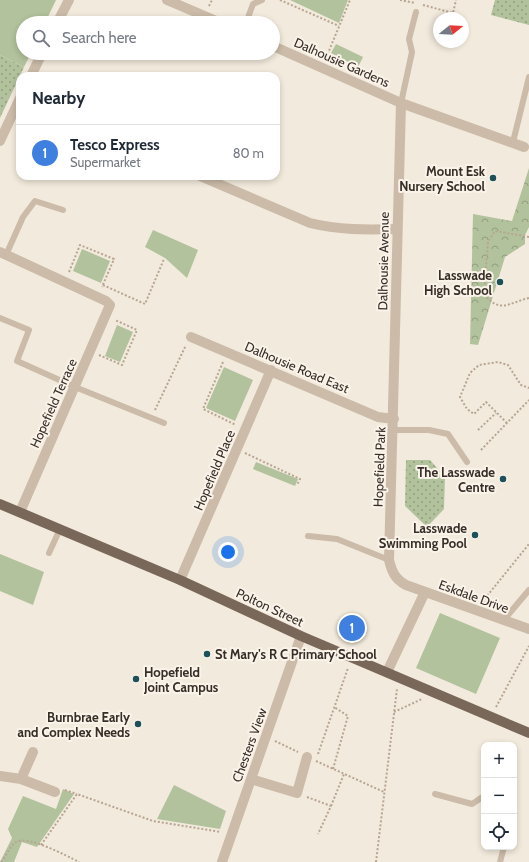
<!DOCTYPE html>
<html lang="en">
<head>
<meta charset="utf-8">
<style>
	:root { --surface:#fff; --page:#f2f2f3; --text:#1f2937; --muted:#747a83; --line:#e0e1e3; --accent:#d93025 }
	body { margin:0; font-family:Cabin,sans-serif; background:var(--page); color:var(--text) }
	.controls { position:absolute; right:12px; bottom:12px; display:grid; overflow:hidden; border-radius:8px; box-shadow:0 2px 6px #0003 }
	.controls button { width:36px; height:36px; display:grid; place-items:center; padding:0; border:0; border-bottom:1px solid var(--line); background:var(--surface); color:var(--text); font:20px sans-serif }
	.compass { position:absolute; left:433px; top:12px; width:36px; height:36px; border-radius:50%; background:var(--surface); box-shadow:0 2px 6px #0003; rotate:72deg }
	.you { position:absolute; left:228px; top:552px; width:14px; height:14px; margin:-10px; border:3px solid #fff; border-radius:50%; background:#1a73e8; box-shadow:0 0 0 6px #1a73e833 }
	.badge { display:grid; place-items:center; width:26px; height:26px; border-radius:50%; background:var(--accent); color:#fff; font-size:13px; font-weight:700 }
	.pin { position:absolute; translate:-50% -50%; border:2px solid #fff; box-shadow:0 1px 4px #0006 }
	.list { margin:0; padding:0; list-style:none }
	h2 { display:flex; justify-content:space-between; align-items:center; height:52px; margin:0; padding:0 16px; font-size:17px }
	h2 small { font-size:13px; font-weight:400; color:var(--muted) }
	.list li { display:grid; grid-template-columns:26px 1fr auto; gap:12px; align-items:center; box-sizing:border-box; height:56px; padding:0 16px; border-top:1px solid var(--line) }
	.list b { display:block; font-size:15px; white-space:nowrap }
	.list p { margin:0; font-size:13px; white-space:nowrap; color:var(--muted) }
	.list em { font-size:13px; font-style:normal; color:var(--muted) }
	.icon { flex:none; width:22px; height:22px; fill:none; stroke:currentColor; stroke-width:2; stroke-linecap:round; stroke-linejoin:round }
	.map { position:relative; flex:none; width:529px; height:862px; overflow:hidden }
	.search { position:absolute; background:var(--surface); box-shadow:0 2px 6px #0003; left:16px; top:16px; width:264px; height:44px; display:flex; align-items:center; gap:10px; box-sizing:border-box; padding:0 14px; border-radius:22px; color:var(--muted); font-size:15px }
	.panel { position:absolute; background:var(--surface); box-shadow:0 2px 6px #0003; left:16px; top:72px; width:264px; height:108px; border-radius:12px }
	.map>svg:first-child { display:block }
	.grass { fill:#b2c29c }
	.forest { fill:url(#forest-crowns) }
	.park { fill:url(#park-dots) }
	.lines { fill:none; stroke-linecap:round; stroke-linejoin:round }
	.path { stroke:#b7a592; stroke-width:2; stroke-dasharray:2 2; stroke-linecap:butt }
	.service { stroke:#cbbba8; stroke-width:6 }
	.minor { stroke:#cbbba8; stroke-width:10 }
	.tertiary { stroke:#cbbba8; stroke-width:10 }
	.primary { stroke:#796759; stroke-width:10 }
	.poi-dot { fill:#1d5059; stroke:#faf3e9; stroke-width:1.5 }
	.labels { text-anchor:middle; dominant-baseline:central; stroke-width:4; stroke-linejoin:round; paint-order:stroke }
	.street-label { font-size:13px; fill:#372e28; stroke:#faf3e9 }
	.poi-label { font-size:13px; font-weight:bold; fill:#372e28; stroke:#faf3e9; text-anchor:end }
</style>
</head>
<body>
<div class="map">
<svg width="529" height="862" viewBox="0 0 529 862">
	<defs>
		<pattern id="forest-crowns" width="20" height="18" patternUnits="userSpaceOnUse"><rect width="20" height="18" fill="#b2c29c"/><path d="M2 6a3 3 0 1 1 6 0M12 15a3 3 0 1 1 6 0" fill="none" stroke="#929e7f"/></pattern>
		<pattern id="park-dots" width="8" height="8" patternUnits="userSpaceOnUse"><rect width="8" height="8" fill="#b2c29c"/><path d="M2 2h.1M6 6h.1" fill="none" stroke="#929e7f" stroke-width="1.8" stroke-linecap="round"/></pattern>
	</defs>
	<rect width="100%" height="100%" fill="#f2eadc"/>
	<path class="grass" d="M0 0H56L45 23H23V53H31L24 67 0 55Z
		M290 0H348L339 23Z
		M336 44 363 57 358 67 331 53Z
		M153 230 198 250 187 278 165 258 145 247Z
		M82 249 110 261 101 283 73 271Z
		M117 325 133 332 120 362 105 356Z
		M224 367 253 380 235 421 206 408Z
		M256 462 298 479 295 486 253 469Z
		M0 554 44 572 33 605 0 591Z
		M440 613 500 638 476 694 416 668Z
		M174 785 226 811 220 829 157 819Z
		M63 789 74 794 37 847 22 842 14 862H0L12 838 8 829 23 796 56 809Z"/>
	<path class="forest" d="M529 168V227L525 235V244L505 257 478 345 470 344 473 214 512 221Z"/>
	<path class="park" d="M495 0H529V25L491 15Z
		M0 55 24 67 0 118Z
		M406 460H430L445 477 444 509 427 527 405 506Z"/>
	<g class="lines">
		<path class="path" d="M280 0 339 26
			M400 0 415 3
			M423 5 453 13 456 0
			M209 6 212 0
			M326 58 350 0
			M529 237 495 231 488 241 484 294C500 314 508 303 529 298
			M69 272 80 245 114 259 102 287
			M103 285 145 304 164 259
			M99 355 122 365 137 330 115 320
			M223 362 203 409 236 425
			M155 410 186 345
			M507 423 486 402 474 414 467 409 460 397 470 373 479 365 498 362 508 365 521 385 529 388
			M478 430 496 413
			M481 450 529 400
			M245 453 300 479 297 485
			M484 603 487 596 529 544
			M496 707 529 646
			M394 712 422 699
			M275 741 298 752
			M318 754 348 668
			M316 761 384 792
			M333 769 348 716 334 707
			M65 790 77 794
			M307 797 331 806 318 834
			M331 806 344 774
			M41 845 77 794 153 821 221 832
			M1 862C6 856 10 846 16 842 28 835 67 856 79 862
			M376 862 397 689"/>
		<path class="service" d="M246 23 253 4 262 0
			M401 103 412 52 409 39 416 12
			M513 142 529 77
			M6 255 23 217 35 201 63 210
			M0 318 29 330 17 361 75 387 164 423
			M393 430H429L448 434 467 462
			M308 536 337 539 389 560
			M49 553 60 529
			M503 621 529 590
			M435 794 472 804 484 796
			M500 862 504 847"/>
		<path class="minor" d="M167 0 221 23
			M273 46 401 103 524 147
			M401 103 389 560C392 572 395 579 406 585L529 629
			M200 176 310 223C338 230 367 230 396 229
			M0 252 106 301 110 305 20 512
			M191 337 378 417 394 419
			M180 580 271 370
			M387 672 425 592
			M0 776 21 779 55 792
			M21 779 33 752
			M251 779 297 793 307 757
			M222 862 301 636"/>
		<path class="tertiary" d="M57 23 69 0
			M31 76 42 53
			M0 141 20 98"/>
		<path class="primary" d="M0 504 180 580 301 636 529 733"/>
	</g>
	<g class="poi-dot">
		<circle cx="493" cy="178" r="4"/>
		<circle cx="500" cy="282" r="4"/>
		<circle cx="503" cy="479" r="4"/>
		<circle cx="475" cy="535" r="4"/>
		<circle cx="207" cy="654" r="4"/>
		<circle cx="136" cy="679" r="4"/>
		<circle cx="138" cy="724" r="4"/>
	</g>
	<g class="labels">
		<g class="street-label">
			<text transform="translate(342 62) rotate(24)">Dalhousie Gardens</text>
			<text transform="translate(383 261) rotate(-89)">Dalhousie Avenue</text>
			<text transform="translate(297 367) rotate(23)">Dalhousie Road East</text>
			<text transform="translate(53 403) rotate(-66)">Hopefield Terrace</text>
			<text transform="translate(379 467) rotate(-88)">Hopefield Park</text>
			<text transform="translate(214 470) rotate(-67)">Hopefield Place</text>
			<text transform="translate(474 596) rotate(20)">Eskdale Drive</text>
			<text transform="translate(270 607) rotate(25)">Polton Street</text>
			<text transform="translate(249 745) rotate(-70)">Chesters View</text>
		</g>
		<g class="poi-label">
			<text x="485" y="171">Mount Esk<tspan x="485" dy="15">Nursery School</tspan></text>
			<text x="492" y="275">Lasswade<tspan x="492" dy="15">High School</tspan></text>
			<text x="495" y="472">The Lasswade<tspan x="495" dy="15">Centre</tspan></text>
			<text x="467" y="528">Lasswade<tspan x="467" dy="15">Swimming Pool</tspan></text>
			<text x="215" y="654" text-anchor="start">St Mary's R C Primary School</text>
			<text x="144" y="672" text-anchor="start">Hopefield<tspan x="144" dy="15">Joint Campus</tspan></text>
			<text x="130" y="717">Burnbrae Early<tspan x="130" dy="15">and Complex Needs</tspan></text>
		</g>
	</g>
</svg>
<div class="controls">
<button>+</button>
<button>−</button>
<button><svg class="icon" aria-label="locate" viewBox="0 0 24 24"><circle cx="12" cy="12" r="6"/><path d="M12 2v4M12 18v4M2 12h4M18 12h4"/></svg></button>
</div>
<svg class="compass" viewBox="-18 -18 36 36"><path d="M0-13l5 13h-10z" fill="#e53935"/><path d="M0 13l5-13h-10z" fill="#747a83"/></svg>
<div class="you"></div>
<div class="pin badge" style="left:352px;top:628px;background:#3f7fe0">1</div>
<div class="search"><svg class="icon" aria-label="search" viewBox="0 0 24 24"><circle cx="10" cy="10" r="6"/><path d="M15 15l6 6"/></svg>Search here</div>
<section class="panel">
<h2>Nearby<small></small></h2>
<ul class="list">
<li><span class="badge" style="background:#3f7fe0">1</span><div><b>Tesco Express</b><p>Supermarket</p></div><em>80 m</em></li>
</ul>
</section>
</div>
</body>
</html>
